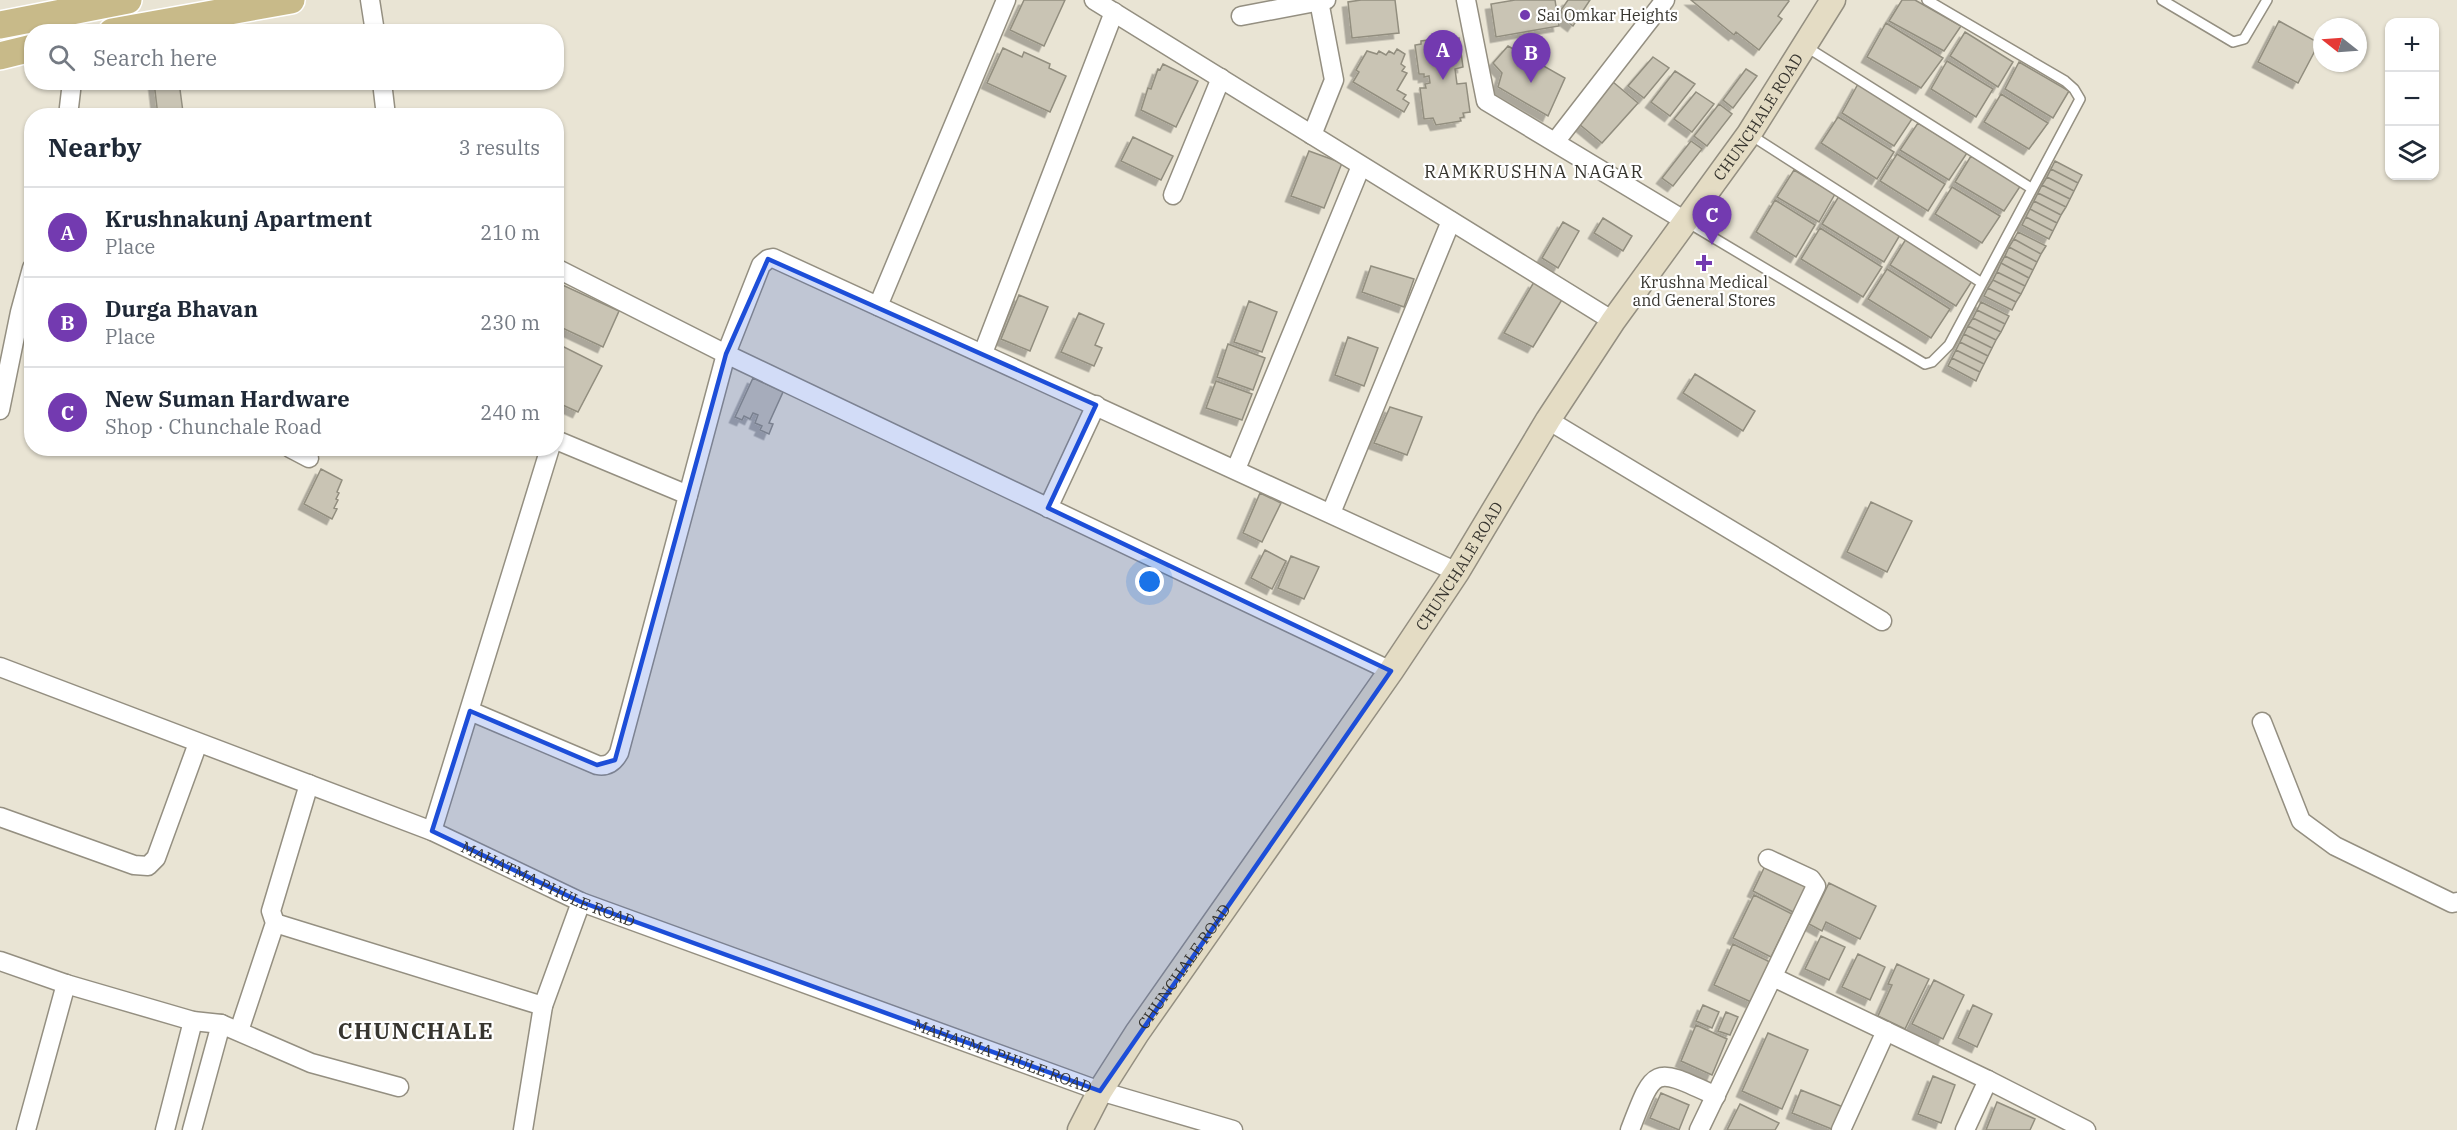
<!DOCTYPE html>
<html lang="en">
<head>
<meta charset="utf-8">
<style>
	:root { --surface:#fff; --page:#f2f2f3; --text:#1f2937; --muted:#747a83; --line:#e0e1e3; --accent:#733ab0 }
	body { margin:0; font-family:"IBM Plex Serif",serif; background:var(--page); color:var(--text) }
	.controls { position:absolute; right:18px; top:18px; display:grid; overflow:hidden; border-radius:12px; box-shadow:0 2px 4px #0004 }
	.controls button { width:54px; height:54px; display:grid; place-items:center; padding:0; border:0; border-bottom:2px solid var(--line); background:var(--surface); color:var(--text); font:30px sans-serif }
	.compass { position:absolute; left:2313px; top:18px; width:54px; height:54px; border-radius:50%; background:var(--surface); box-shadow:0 2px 4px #0004; rotate:287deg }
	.you { position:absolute; left:1150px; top:582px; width:21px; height:21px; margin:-15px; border:4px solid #fff; border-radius:50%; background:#1a73e8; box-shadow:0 0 0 9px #1a73e833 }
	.badge { display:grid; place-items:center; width:39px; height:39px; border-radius:50%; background:var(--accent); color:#fff; font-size:20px; font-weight:700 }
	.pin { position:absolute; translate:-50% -50px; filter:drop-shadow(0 2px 3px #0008) }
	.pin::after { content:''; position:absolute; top:32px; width:21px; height:18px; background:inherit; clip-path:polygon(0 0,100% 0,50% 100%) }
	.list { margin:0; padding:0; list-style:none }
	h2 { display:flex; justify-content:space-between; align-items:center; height:78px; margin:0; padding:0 24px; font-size:26px }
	h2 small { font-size:20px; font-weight:400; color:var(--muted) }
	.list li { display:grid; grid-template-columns:39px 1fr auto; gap:18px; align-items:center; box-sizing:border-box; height:90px; padding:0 24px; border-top:2px solid var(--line) }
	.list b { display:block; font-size:22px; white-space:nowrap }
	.list p { margin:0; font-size:20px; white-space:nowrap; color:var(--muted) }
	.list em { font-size:20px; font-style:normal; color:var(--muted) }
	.icon { flex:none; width:33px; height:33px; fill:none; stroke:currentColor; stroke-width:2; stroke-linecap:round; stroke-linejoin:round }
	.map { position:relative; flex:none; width:2457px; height:1130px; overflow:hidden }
	.search { position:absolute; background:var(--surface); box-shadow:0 2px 4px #0004; left:24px; top:24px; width:540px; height:66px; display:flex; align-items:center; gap:15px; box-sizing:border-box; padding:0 21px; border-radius:24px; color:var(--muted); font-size:22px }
	.panel { position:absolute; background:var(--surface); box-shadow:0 2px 4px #0004; left:24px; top:108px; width:540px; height:348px; border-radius:24px }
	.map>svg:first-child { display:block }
	.building { fill:#c9c4b4; stroke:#928e7f; stroke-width:1.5; filter:url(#shadow) }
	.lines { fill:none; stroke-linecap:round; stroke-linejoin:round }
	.lane-casing { stroke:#948f81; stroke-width:12 }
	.street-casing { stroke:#948f81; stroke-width:21 }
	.secondary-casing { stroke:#948f81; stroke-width:27 }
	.primary-casing { stroke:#fff; stroke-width:30 }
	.lane { stroke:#fff; stroke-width:9 }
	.street { stroke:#fff; stroke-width:18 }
	.secondary { stroke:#e4dcc4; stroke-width:24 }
	.primary { stroke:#c8ba89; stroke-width:27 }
	.marked { fill:#1d4ed8; fill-opacity:0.2; stroke:#1d4ed8; stroke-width:4.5; stroke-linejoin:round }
	.poi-dot { fill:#733ab0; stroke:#fff; stroke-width:2 }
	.labels { text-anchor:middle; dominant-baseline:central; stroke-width:4.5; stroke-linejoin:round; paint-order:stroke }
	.poi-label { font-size:16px; fill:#37352f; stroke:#fff; text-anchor:start }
	.street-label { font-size:16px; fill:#37352f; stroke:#fff }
	.neighbourhood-label { font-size:18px; letter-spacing:1.5px; fill:#37352f; stroke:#fff }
	.district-label { font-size:22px; font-weight:bold; letter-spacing:1.5px; fill:#37352f; stroke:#fff }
</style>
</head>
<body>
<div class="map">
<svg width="2457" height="1130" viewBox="0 0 2457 1130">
	<defs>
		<filter id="shadow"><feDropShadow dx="-5.5" dy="5.5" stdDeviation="0" flood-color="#0004"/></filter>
	</defs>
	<rect width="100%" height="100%" fill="#e9e4d4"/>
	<path class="building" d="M1024 0H1065L1044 46 1010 30Z
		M1361 0H1395L1399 33 1352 38 1348 2Z
		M1515 0H1555L1559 26 1496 37 1491 4Z
		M1568 0H1590L1573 26 1564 19 1561 10Z
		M1691 0H1788L1789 1 1778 16 1782 19 1759 50 1736 32 1734 35Z
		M1902 0H1915L1961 26 1944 51 1889 21Z
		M2279 21 2319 43 2298 83 2258 62Z
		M1886 23 1943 58 1921 88 1867 57Z
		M1965 32 2013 62 1998 87 1950 56Z
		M1451 37 1452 39 1459 38 1463 67 1455 69 1457 84 1466 83 1470 112 1463 113 1464 117 1460 118 1461 121 1436 125 1433 118 1424 119 1420 88H1426L1425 84 1430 83 1429 76 1424 77V74H1419L1415 45 1421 44V41Z
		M1508 46 1565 78 1548 116 1498 87 1502 73 1493 63Z
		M1003 48 1022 57 1024 52 1050 64 1049 68 1066 76 1050 112 987 83Z
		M1397 49 1405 54 1401 64 1405 67 1402 71 1407 73 1397 90 1406 95 1403 99 1409 103 1404 112 1353 82 1359 72 1356 70 1367 51 1377 54 1379 51 1386 55 1389 51 1394 54Z
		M1653 57 1669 68 1644 98 1628 86Z
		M1947 61 1993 89 1976 117 1931 89Z
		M2019 62 2069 91 2053 118 2005 89Z
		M1163 64 1198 81 1176 127 1141 110 1148 88 1151 89 1158 69 1160 70Z
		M1746 69 1757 76 1733 108 1723 100Z
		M1675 71 1695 84 1670 116 1651 102Z
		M154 82H179L183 112 158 116Z
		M1613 82 1638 103 1602 143 1579 124Z
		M1858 84 1912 119 1894 146 1842 113Z
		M1696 92 1714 104 1692 132 1674 119Z
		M2001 94 2048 123 2029 149 1984 122Z
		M1719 104 1732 114 1707 146 1694 136Z
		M1838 117 1894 152 1877 179 1821 143Z
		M1918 123 1967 153 1949 180 1900 150Z
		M1133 137 1173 156 1161 180 1121 161Z
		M1691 141 1702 149 1673 186 1662 178Z
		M1309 151 1342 163 1324 208 1291 196Z
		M1897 154 1945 184 1928 211 1880 181Z
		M1971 156 2021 185 2004 211 1955 182Z
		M2055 161 2082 175 2078 183 2051 169Z
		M2051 169 2078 183 2074 191 2047 177Z
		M1794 170 1835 194 1819 222 1777 197Z
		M2047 177 2074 191 2070 199 2042 185Z
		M2042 185 2070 199 2066 207 2038 193Z
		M1952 187 2000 216 1982 243 1935 214Z
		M2038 193 2066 207 2061 215 2034 201Z
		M1839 196 1900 235 1884 262 1822 224Z
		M1775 200 1815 225 1796 257 1756 232Z
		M2034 201 2061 215 2057 223 2030 209Z
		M2030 209 2057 223 2053 231 2026 217Z
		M2026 217 2053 231 2049 239 2022 225Z
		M1603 218 1632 236 1623 251 1594 233Z
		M1563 222 1579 231 1558 268 1542 258Z
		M1820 228 1882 267 1863 297 1801 259Z
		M2018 232 2046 246 2041 254 2014 239Z
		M1906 239 1972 281 1956 306 1890 265Z
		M2014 239 2041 254 2037 262 2009 247Z
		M2009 247 2037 262 2033 270 2005 256Z
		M2005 256 2033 270 2029 278 2001 263Z
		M2001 263 2029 278 2025 286 1997 272Z
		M1371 266 1414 279 1404 307 1362 292Z
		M1887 269 1950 309 1931 338 1868 299Z
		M1997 272 2025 286 2021 294 1993 280Z
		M1993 280 2021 294 2016 302 1988 288Z
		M556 282 619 311 603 347 556 325Z
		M1534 282 1563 298 1533 347 1504 333Z
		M1988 288 2016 302 2012 310 1984 296Z
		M1019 295 1048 307 1030 351 1001 339Z
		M1249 301 1277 312 1262 352 1234 342Z
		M1981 302 2009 316 2005 324 1977 310Z
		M1977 310 2005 324 2001 332 1973 318Z
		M1079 313 1104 324 1095 345 1102 348 1094 366 1061 352Z
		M1973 318 2001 332 1996 340 1968 326Z
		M1968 326 1996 340 1992 348 1964 334Z
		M1964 334 1992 348 1988 356 1960 342Z
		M1348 337 1378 348 1364 386 1335 375Z
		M1960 342 1988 356 1984 364 1956 350Z
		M556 343 602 366 578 412 556 402Z
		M1228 344 1265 358 1253 390 1217 377Z
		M1956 350 1984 364 1980 372 1952 358Z
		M1952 358 1980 372 1976 381 1948 366Z
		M1695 374 1755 411 1743 431 1683 393Z
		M753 378 783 392 769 423 773 424 769 434 760 430 762 426 755 423 758 415 753 413 750 419 744 416 742 420 735 417Z
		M1216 381 1252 394 1242 420 1206 408Z
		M1390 407 1422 417 1407 455 1374 443Z
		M321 469 342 480 337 492 339 493 336 499 338 500 334 508 337 509 332 519 304 504Z
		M1260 493 1281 503 1262 542 1243 533Z
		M1871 502 1912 521 1887 572 1847 552Z
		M1265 550 1286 561 1272 589 1251 578Z
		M1291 556 1319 567 1304 599 1278 588Z
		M1765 866 1808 888 1795 913 1753 891Z
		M1829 883 1876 906 1860 939 1826 922 1822 931 1809 924Z
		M1754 895 1792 914 1771 957 1733 938Z
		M1821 936 1845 947 1829 980 1805 969Z
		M1733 944 1770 962 1751 1002 1714 985Z
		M1858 954 1885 967 1870 1000 1842 987Z
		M1897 964 1929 979 1905 1029 1878 1016 1892 985 1888 984Z
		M1934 980 1964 995 1943 1039 1912 1024Z
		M1703 1005 1719 1012 1712 1028 1696 1021Z
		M1973 1005 1992 1014 1977 1047 1958 1038Z
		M1726 1012 1738 1017 1730 1035 1718 1031Z
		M1696 1025 1727 1039 1712 1075 1681 1061Z
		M1768 1033 1808 1050 1782 1109 1742 1091Z
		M1933 1076 1955 1085 1941 1123 1918 1114Z
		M1801 1090 1843 1107 1834 1130 1792 1113Z
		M1661 1093 1689 1105 1679 1130 1650 1118Z
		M1997 1102 2035 1119 2030 1130H1986Z
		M1740 1104 1779 1123 1775 1130H1727Z"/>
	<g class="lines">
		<g class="lane-casing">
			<path id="lane" d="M2162 0 2233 42 2244 39 2267 0
				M1805 46 2031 188
				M1749 134 1982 283
				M1687 222 1925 364 1932 362 1949 345 2080 99 2074 89 2065 81 1927 0"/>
		</g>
		<g class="street-casing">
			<g id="street">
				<path d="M370 0 375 32"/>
				<path d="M1094 0 1613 321"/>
				<path d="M1466 0 1486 101 1687 222"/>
				<path d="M65 11 69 32"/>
				<path d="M1241 16 1326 0"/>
				<path d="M382 82 386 116"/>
				<path d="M68 116 72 82"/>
				<path d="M1312 135 1334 80 1319 1"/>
				<path d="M1555 142 1665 0"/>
				<path d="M1173 195 1221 78"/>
				<path d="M556 268 726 354 1391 671"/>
				<path d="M878 306 1006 0"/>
				<path d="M983 353 1114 12"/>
				<path d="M0 410 20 312 32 268"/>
				<path d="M1548 420 1882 621"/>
				<path d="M556 440 688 495"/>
				<path d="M290 448 309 458"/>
				<path d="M1236 469 1361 166"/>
				<path d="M1048 508 1096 405"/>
				<path d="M1331 513 1451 221"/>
				<path id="s1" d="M0 667 432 831 581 902 1100 1091 1233 1130"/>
				<path d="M470 711 597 765C608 767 614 762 619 753L726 354 761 265 768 259 773 258 1457 572"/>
				<path d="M2262 722 2301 821 2335 846 2452 903 2457 902"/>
				<path d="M0 817 134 865 148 866 156 858 198 743"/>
				<path d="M432 831 550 448"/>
				<path d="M275 923 543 1006"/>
				<path d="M0 961 66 984 193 1021 221 1024 311 1063 399 1087"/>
				<path d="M1773 977 1988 1080 2086 1130"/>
				<path d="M239 1031 275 923 271 911 309 784"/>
				<path d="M26 1130 66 984"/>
				<path d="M165 1130 193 1021"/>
				<path d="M192 1130 221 1024"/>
				<path d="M523 1130 543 1006 581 902"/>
				<path d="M1630 1130C1655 1065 1653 1067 1716 1096"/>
				<path d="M1699 1130 1816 886 1811 879 1768 859"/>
				<path d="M1841 1130 1886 1031"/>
				<path d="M1965 1130 1988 1080"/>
			</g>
		</g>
		<g class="secondary-casing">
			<g id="secondary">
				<path id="s2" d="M1080 1130 1100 1091 1137 1033 1391 671 1457 572 1548 420 1613 321 1749 134 1833 0"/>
			</g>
		</g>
		<g class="primary-casing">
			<path id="primary" d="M0 25 128 0
				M112 32 291 0
				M0 56 32 48"/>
		</g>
		<use href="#lane" class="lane"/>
		<use href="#street" class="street"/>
		<use href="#secondary" class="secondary"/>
		<use href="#primary" class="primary"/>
	</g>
	<path class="marked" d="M768 259 1096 405 1048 508 1391 671 1100 1091 581 902 432 831 470 711 597 765 615 760 726 354Z"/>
	<g class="poi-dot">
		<circle cx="1525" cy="15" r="6"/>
		<path d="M1701 254h6v6h6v6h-6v6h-6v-6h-6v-6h6z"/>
	</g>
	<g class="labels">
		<g class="poi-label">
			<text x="1537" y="15">Sai Omkar Heights</text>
			<text x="1704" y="282" text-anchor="middle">Krushna Medical<tspan x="1704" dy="18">and General Stores</tspan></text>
		</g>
		<g class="street-label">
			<text stroke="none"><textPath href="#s2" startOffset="1220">CHUNCHALE ROAD</textPath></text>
			<text stroke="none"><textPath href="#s2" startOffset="680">CHUNCHALE ROAD</textPath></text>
			<text stroke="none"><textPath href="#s1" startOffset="590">MAHATMA PHULE ROAD</textPath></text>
			<text stroke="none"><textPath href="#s2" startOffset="194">CHUNCHALE ROAD</textPath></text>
			<text stroke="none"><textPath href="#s1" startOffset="1076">MAHATMA PHULE ROAD</textPath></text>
		</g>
		<g class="neighbourhood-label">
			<text x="1534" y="171">RAMKRUSHNA NAGAR</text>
		</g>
		<g class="district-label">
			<text x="416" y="1030">CHUNCHALE</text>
		</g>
	</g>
</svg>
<div class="controls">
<button>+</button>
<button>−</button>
<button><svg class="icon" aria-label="layers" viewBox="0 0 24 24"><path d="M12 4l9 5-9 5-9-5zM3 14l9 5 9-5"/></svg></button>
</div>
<svg class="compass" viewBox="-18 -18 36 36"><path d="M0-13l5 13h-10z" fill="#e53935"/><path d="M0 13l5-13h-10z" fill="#747a83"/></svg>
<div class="you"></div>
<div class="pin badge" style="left:1443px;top:80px">A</div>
<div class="pin badge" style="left:1531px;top:83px">B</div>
<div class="pin badge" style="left:1712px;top:245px">C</div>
<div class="search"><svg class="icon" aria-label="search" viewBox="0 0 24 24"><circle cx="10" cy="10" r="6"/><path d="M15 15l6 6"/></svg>Search here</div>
<section class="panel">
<h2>Nearby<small>3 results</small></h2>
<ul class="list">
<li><span class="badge">A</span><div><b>Krushnakunj Apartment</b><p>Place</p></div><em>210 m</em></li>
<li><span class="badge">B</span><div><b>Durga Bhavan</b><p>Place</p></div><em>230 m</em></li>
<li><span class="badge">C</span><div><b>New Suman Hardware</b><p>Shop · Chunchale Road</p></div><em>240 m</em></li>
</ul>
</section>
</div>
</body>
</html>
